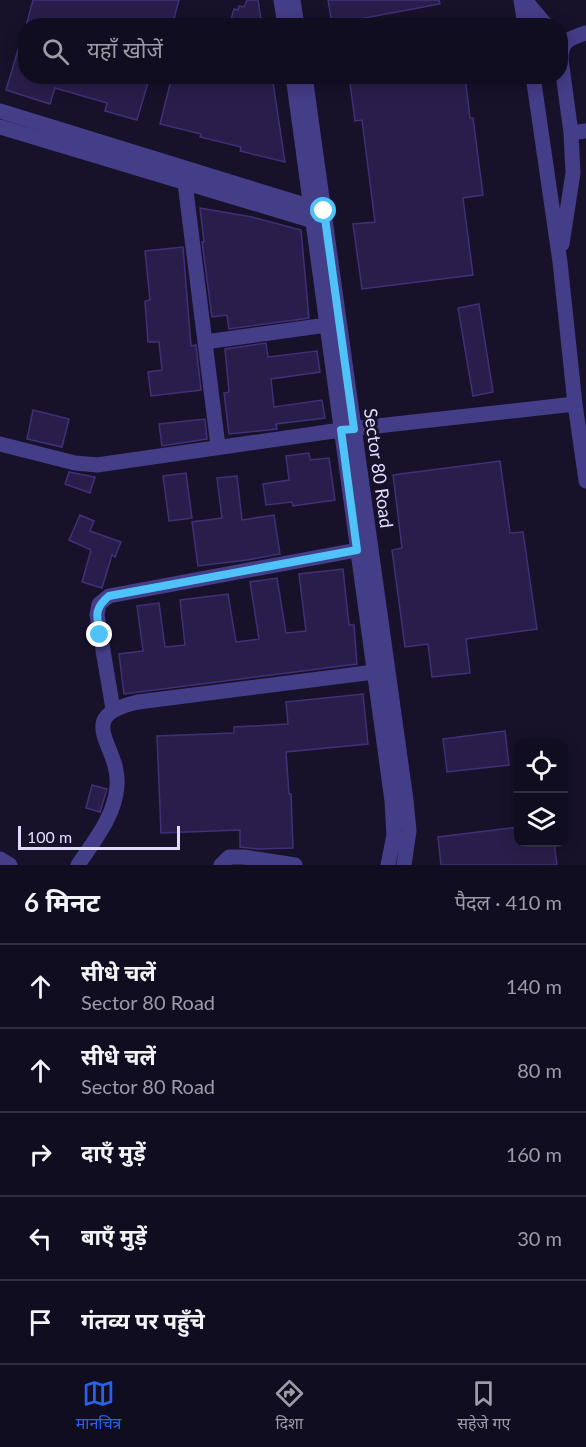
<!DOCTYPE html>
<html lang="hi">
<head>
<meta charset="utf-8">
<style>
	:root { --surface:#110d20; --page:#1a1629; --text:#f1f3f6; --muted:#9c9ca5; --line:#302d3e; --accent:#2563eb }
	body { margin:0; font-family:Lato,"Noto Sans Devanagari",sans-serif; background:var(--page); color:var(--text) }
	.controls { position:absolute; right:18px; bottom:18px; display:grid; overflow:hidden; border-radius:12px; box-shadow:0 3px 15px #0003 }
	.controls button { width:54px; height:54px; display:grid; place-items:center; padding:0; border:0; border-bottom:2px solid var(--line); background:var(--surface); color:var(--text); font:30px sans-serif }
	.scale { position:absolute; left:18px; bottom:15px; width:162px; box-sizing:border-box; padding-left:6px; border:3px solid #e1dbfe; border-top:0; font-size:16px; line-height:21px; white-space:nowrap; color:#e1dbfe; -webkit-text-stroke:4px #17112a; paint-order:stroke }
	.stop { position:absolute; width:18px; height:18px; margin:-14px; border:4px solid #4fc3f7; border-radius:50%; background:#fff }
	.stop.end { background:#4fc3f7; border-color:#fff; box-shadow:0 2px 6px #0008 }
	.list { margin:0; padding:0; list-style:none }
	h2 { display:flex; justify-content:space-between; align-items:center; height:78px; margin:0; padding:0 24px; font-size:26px }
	h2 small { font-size:20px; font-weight:400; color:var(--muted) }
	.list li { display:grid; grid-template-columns:39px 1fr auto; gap:18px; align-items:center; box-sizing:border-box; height:84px; padding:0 24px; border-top:2px solid var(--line) }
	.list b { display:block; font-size:22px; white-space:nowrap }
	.list p { margin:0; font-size:20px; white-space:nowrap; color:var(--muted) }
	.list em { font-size:20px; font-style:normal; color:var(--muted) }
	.icon { flex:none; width:33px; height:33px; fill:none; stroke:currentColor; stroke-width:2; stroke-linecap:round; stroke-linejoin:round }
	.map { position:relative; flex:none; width:586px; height:865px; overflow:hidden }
	.search { position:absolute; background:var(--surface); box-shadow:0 3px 15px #0003; left:18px; right:18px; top:18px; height:66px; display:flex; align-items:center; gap:15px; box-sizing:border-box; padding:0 21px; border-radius:24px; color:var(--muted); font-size:22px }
	.sheet { height:498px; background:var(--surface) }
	nav { display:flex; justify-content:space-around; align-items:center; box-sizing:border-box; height:84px; border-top:2px solid var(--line); background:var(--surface); font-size:16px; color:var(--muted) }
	nav a { display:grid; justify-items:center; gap:3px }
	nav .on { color:var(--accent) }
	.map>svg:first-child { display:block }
	.building { fill:#291e4b; stroke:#413077; stroke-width:1.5 }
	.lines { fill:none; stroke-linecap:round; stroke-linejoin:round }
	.minor { stroke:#443d88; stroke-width:15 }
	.route { stroke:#4fc3f7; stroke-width:8 }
	.labels { text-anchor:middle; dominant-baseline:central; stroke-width:6; stroke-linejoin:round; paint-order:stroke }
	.street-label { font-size:18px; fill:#e1dbfe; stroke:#17112a }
</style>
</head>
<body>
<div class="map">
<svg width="586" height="865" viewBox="0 0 586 865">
	<rect width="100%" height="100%" fill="#17112a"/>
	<path class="building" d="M33 0H179L172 26H26Z
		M247 0H258L262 26H229L234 9 238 10 239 6 244 7Z
		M328 0H439L440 4 332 24Z
		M23 33H26V76H150L137 120 105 111 107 103 55 88 50 104 6 90Z
		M172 76H272L285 162 240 151 241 147 200 137 201 134 160 124Z
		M349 76H465L470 118H473L483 195 463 198 473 275 362 289 353 224 375 222 362 120 355 121Z
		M200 208 252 217 301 230 309 318 229 329 227 315 212 317 202 242H204Z
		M183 247 191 346 196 345 201 390 151 396 148 372 162 370 159 342H148L145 301 150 300 145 251Z
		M479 304 493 392 473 396 458 308Z
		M266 343 268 357 317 351 320 372 271 379 274 407 322 400 325 418 276 424 277 429 229 434 224 393 229 392 225 349Z
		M33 410 69 419 62 447 27 439Z
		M205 419 207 439 162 446 159 424Z
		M309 453 310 460 329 458 335 500 293 506 292 502 266 505 263 484 289 480 286 456Z
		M500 461 510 533 523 532 537 629 466 639 470 673 432 677 428 644 405 647 392 550 402 548 393 475Z
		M69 472 95 477 90 493 65 484Z
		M186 473 192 518 169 521 163 476Z
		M237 476 242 520 274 515 280 554 247 560 198 566 192 522 222 518 217 478Z
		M80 515 94 521 90 531 121 542 115 557 112 555 102 588 82 582 91 550 69 540Z
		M343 569 349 625H354L357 664 124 694 119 654 143 651 137 606 159 603 165 647 185 645 180 600 228 594 236 642 259 639 250 582 277 578 286 633 306 631 299 574Z
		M363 694 368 744 286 752 289 794H291L293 848 258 849 240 847V830L161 833 157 736 234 733V727L288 724 286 702Z
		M505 731 509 765 447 772 443 739Z
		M92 785 107 789 100 812 86 808Z
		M519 827V843H554L557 865H441L438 837Z"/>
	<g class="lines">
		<path class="minor" d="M281 0 285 26
			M293 0 297 26
			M521 0 525 26
			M525 0 547 26
			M293 76 392 801 394 835 388 865
			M305 76 406 800 409 831 404 865
			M533 76 560 262 575 404 586 481
			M0 111 318 209
			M0 127 320 223
			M571 133 586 131
			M185 183 218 446
			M562 244 573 173 571 133 561 59C561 41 570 38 586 33
			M205 342 327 325
			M0 444 75 463 97 465 341 430 575 404
			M113 709 97 615 99 604 109 596 357 550
			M0 859 10 865
			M78 865C94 841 115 816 117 786 121 746 71 717 138 702L382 671
			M221 865 229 857H244L295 865"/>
	</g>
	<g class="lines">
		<path class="route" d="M100 635C97 617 93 609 109 596L357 550 341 430 354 429 324 211"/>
	</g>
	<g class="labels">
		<g class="street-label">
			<text transform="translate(379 468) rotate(82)">Sector 80 Road</text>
		</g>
	</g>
</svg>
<div class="controls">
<button><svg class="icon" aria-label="locate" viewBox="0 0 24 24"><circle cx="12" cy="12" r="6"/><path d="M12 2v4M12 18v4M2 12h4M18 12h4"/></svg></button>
<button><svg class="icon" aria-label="layers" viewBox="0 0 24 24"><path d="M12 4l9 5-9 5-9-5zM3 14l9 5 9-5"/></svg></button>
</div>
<div class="scale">100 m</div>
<div class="stop" style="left:324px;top:211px"></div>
<div class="stop end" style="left:100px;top:635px"></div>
<div class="search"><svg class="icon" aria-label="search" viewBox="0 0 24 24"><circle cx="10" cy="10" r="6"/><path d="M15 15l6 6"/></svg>यहाँ खोजें</div>
</div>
<section class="sheet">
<h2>6 मिनट<small>पैदल · 410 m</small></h2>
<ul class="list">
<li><svg class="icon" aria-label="ahead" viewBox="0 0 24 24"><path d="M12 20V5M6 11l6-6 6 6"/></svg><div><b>सीधे चलें</b><p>Sector 80 Road</p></div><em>140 m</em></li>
<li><svg class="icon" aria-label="ahead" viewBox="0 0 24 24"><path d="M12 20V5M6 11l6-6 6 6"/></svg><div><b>सीधे चलें</b><p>Sector 80 Road</p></div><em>80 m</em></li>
<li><svg class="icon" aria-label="right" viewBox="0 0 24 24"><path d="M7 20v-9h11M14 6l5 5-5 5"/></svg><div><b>दाएँ मुड़ें</b></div><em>160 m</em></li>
<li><svg class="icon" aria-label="left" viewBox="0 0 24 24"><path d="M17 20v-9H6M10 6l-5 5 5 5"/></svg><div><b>बाएँ मुड़ें</b></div><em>30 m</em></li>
<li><svg class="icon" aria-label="arrive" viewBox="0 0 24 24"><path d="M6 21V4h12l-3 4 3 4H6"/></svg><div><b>गंतव्य पर पहुँचे</b></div></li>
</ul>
</section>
<nav>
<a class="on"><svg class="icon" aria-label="map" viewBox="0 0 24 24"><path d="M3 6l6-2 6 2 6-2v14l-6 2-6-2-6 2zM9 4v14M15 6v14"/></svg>मानचित्र</a>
<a><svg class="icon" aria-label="directions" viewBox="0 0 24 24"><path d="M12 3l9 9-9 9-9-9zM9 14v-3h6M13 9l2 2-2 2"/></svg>दिशा</a>
<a><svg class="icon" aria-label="saved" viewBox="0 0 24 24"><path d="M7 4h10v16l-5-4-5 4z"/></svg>सहेजे गए</a>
</nav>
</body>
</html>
